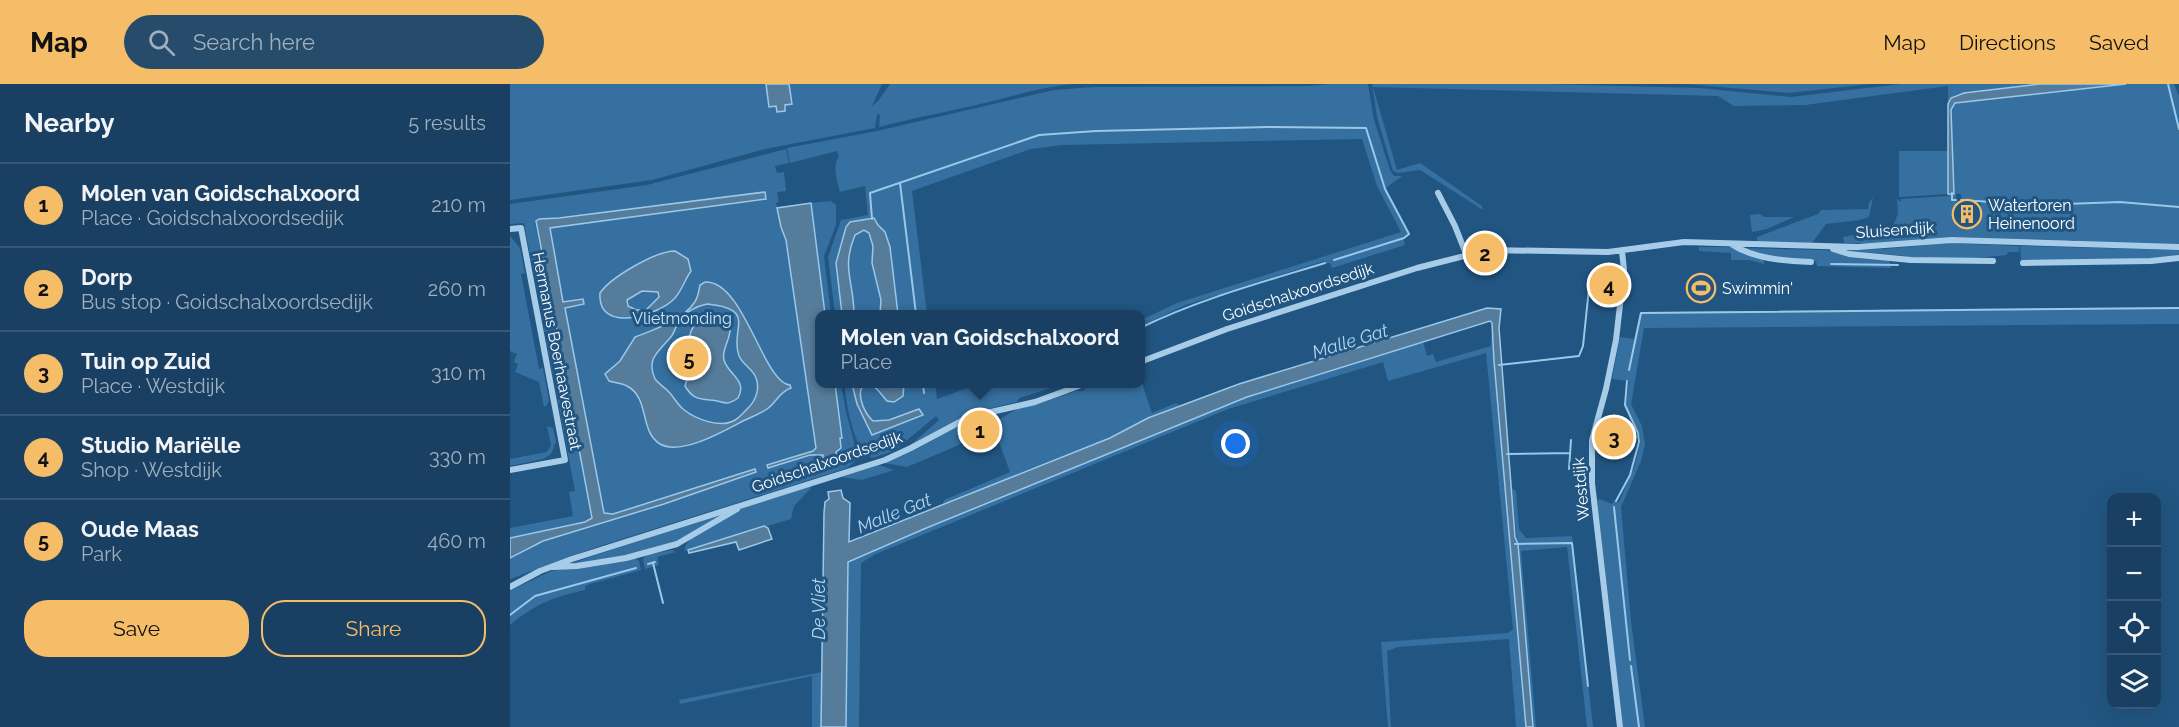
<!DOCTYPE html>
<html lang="en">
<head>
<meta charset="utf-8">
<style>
	:root { --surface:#194062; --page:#264b6b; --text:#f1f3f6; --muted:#9fafbe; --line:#375977; --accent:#f5bd68 }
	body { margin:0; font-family:Raleway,sans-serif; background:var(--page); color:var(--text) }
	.controls { position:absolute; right:18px; bottom:18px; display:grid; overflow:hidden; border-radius:12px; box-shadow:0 6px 24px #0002 }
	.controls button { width:54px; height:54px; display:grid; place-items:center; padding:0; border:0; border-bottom:2px solid var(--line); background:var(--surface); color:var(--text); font:30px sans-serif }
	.you { position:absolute; left:726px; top:360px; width:21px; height:21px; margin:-15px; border:4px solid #fff; border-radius:50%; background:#1a73e8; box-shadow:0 0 0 9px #1a73e833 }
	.badge { display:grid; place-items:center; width:39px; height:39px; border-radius:50%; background:var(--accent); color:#111; font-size:20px; font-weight:700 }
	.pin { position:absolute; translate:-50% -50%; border:3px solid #fff; box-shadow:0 2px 6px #0006 }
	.popup { position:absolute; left:305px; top:226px; width:330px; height:78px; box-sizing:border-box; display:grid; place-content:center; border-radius:12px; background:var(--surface); filter:drop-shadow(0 2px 4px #0005); font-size:20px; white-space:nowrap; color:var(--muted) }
	.popup b { font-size:22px; color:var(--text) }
	.popup::after { content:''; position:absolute; left:50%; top:100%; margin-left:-12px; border:12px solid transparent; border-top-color:var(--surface) }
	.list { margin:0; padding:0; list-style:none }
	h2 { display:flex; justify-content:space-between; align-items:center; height:78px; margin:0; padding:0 24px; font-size:26px }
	h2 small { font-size:20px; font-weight:400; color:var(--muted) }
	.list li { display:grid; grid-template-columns:39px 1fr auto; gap:18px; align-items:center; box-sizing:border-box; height:84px; padding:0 24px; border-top:2px solid var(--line) }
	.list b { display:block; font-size:22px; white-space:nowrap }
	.list p { margin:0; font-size:20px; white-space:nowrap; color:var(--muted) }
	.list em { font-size:20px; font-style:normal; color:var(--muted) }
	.actions { display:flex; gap:12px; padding:18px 24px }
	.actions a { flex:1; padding:14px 0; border:2px solid var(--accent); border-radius:24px; text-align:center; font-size:21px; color:var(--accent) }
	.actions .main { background:var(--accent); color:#111 }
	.icon { flex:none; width:33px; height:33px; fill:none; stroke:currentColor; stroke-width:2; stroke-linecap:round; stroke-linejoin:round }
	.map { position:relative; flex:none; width:1669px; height:643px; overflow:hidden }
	header { display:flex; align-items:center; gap:36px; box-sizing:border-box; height:84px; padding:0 30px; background:var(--accent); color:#111 }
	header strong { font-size:28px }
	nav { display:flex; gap:33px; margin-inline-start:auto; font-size:21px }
	.search { width:420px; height:54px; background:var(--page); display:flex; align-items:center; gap:15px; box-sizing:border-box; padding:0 21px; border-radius:33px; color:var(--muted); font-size:22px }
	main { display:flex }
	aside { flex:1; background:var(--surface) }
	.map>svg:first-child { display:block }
	.green { fill:#3570a0; fill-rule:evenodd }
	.water { fill:#557c9b; stroke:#9bc8e9; stroke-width:1.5; fill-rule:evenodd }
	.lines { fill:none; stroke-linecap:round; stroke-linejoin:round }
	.stream { stroke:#9bc8e9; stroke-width:2 }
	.minor { stroke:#a7cce8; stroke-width:6 }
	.labels { text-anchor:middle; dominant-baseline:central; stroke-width:6; stroke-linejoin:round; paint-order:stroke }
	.poi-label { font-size:16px; fill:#fff; stroke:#215682; text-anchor:start }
	.street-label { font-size:16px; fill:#fff; stroke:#215682 }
	.park-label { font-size:16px; fill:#cbe4f6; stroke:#215682 }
	.water-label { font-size:18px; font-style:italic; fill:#b3d5f0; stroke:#215682 }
</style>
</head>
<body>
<header>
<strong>Map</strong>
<div class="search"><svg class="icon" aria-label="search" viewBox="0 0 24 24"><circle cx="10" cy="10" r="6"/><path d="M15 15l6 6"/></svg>Search here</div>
<nav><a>Map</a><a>Directions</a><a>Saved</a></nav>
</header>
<main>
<aside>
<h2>Nearby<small>5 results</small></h2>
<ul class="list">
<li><span class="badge">1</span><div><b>Molen van Goidschalxoord</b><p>Place · Goidschalxoordsedijk</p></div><em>210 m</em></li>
<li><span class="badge">2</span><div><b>Dorp</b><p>Bus stop · Goidschalxoordsedijk</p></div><em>260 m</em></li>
<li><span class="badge">3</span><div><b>Tuin op Zuid</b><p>Place · Westdijk</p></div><em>310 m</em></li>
<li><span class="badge">4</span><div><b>Studio Mariëlle</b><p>Shop · Westdijk</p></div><em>330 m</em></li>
<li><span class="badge">5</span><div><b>Oude Maas</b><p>Park</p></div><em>460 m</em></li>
</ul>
<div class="actions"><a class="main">Save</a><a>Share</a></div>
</aside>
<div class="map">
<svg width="1669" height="643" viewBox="0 0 1669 643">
	<rect width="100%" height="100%" fill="#215682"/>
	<path class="green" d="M0 0H372L362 22 368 17 380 0H562C533 3 507 11 479 18 443 27 406 33 369 43L370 31 367 30 365 44 255 65 142 96 0 116Z
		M822 0H858L864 36 880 86 884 92H892L876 104 900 150 893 155 895 161 822 184 820 179 815 180 814 177 676 221 631 242V236L667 219 891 148 867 102 852 55 552 61 521 65 402 107 417 230H325L318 173 331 136 358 131 355 102 330 108C327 96 322 83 329 72L327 67 280 79 277 64 367 47 544 6 584 3 798 2Z
		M862 0H1033L1189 4 1281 13 1391 0H1530L1449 10 1442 13 1438 20V2L1295 21 1224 22 1208 12 863 3 887 86 910 79 972 122 973 126 910 86 888 89 883 87 867 33Z
		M1178 0H1360L1279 9Z
		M1616 0H1664L1669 12V160L1566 158V156H1560L1559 158 1447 153 1370 159H1334L1333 153 1382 144 1388 130 1387 115 1391 118V115L1438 112 1441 26 1445 19ZM1446 110H1451L1452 118H1471L1469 137H1452V127L1447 126Z
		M276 65 279 79 265 82 267 89 274 88 276 107 267 108 269 118 266 119 278 154 309 370 313 372 314 376 327 375 326 368 331 364 330 354 332 353 325 300H331L336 328 347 369 344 378 337 384 84 464 0 495V474C28 456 62 448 93 439L35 135H29L25 139 82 434 75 438 0 454V444L63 432 59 408 65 407 14 139 0 140V120L137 101Z
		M1389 67H1438V110L1389 113Z
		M1363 114 1359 133 1350 136 1316 140 1302 159 1247 158V153L1308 130 1311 126 1358 125 1359 118Z
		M321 117 326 121V141L314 172 321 230H315L301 119Z
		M1250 130 1254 133H1284L1257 145 1242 148 1240 131Z
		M0 152 10 164 15 189 11 190 29 285 33 284 39 316 37 321 34 323 29 298 5 288 8 280 4 278 7 270 0 267Z
		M1439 159 1509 162V168H1498L1497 171 1466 174 1399 175 1395 172 1330 166 1374 165Z
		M1510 162 1669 166V172L1650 175 1511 177Z
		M1189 163H1219L1254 174V180L1239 176H1221V169L1189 167Z
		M1230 164 1316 166 1331 170 1379 175 1381 184 1307 182 1306 177C1281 177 1255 171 1230 164Z
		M1669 223V240L1134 244 1121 320 1132 342 1135 361 1131 377 1111 423 1121 537 1135 643H1113L1087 417 1089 415 1102 420 1104 417 1109 418 1125 381 1130 359 1129 350 1116 321 1119 297 1102 295 1110 253 1124 255 1130 228Z
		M984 249V277L1016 643H1006L999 555 888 563 877 567 881 643H878L871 558 998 549 1003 545 976 269 878 297 873 278 718 325 366 470 351 479 349 643H336L338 478 414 445 709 323 775 299 913 257 917 272 923 270 926 278 981 262V252Z
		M631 296 642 329 666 319 669 321 638 334 600 354 433 420 434 416 500 388 484 344 487 342 485 338 507 325 525 321 566 307H573C586 294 613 300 630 300Z
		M334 300H425L427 315 469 300H554L509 314 507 318 457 330 402 360 429 336 426 332 384 367 362 374C342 364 337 320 334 300Z
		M37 342 43 344 46 358 41 370 33 375 0 382V375L37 368 41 361Z
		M448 342 454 354 449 361 397 383 374 379 407 365Z
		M369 381 384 386 352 396 331 393Z
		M301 402V404L284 422 281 435 174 467 176 461 181 454 234 423Z
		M1002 404 1006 407 1009 445 1016 454 1062 452 1083 643H1077L1057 463 1011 467 1026 643H1023Z
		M221 427 170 456 126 470 53 482Z
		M162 466 166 468 147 473 149 481 135 485 133 475 136 471Z
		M125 474 129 477 131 486 80 500 75 502V506C44 513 25 520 0 541V507L41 487Z
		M312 588 311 643H302V592L170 620 169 616Z"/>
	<path class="water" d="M256 0H279L282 20 275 21V27L267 28 266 22 259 23Z
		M1530 0H1616L1445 19 1441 26 1444 110H1438V20L1441 14 1454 9Z
		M255 108 256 115 40 144 53 218 73 215 74 220 55 224 94 429 103 430 245 385 246 388 154 420 33 457 0 474V454L75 438 82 434 26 137 29 135 49 134Z
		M301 119 315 230H310V300H325L332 354H330L331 364 326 368 327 375 313 376V371H300L258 384 257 381 303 367 306 364 276 156 271 143 267 124Z
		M364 134 368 141 375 148 380 163 388 230H370L371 216 362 179 363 162 359 149 354 146 345 151C331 184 344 198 344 230H332L326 179 336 143 340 138Z
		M165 167 178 175 181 187C175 195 172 207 164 215 147 232 87 250 90 209 101 193 146 167 165 167ZM132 207 148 208 149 213 136 226H126L118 222 117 216Z
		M195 198C234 196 253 299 280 301L281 304C269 308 267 318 257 325 250 330 241 333 233 337 214 347 171 372 150 360 129 347 140 314 117 302 112 299 105 299 99 297L95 290 110 277 125 253C143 246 173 236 184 219 188 214 189 207 190 201ZM197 220C249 225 219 246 229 272 233 281 243 285 246 294 250 304 246 316 239 323 235 327 230 333 225 336 211 345 185 335 173 325 167 320 164 313 158 307 154 303 149 300 145 295 136 275 148 268 160 254 165 249 165 243 169 237 175 228 187 222 197 220Z
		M977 224 991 225 989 244 1005 453 1008 460 1023 643H1016L984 277 982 239 980 237 737 313 414 445 338 478 336 643H311L314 429 315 418 319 415 318 408 331 406 333 414 340 419 339 458 600 354 638 334 729 300Z
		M199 232C208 232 215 235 220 244 221 255 211 266 214 276 218 291 238 296 228 314 214 324 213 316 200 316 188 315 182 314 175 302 176 296 181 291 181 284 182 264 170 242 199 232Z
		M342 300H394L393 312 384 318 377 317C370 310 364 296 352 303 347 313 355 330 363 337L379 336 409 325 413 331 362 351 347 320Z
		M254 442 258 444 262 455 229 466 226 458 179 469 178 466Z"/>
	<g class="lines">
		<path class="stream" d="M1658 0 1669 45
			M390 99 406 230
			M1442 109V116H1446
			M1451 116 1528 121 1610 118 1669 123
			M362 135 360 109 529 51 586 47 759 43 856 44 875 105 899 150 894 154 824 176
			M1321 180 1388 181
			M630 244C689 215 753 198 815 179
			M989 281 1069 272 1073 262 1079 204
			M1119 286 1131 229 1669 224
			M413 300 414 309
			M997 370 1060 369
			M1059 385 1061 356
			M1106 417 1120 391 1129 358 1128 349 1115 321 1117 297
			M1104 423 1120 576
			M1005 460 1062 459 1078 602
			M143 479 153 519
			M138 480 145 478
			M0 531 25 512 126 484
			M1121 582 1129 643"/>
		<path class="minor" d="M928 109 945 142 956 170
			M0 145 11 144 55 376 0 386
			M1221 160C1244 175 1275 177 1301 178
			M1323 165 1339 170 1401 176 1483 177
			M1513 179 1641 177 1669 174
			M630 278 717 245 907 184 978 166 1098 168 1174 158 1348 163 1442 156 1669 163
			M43 483 67 482 116 474 167 460 227 425
			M0 503 30 487 62 475 375 376 401 364 459 333 525 318 574 300
			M1110 643 1082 399V356L1096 305 1106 256 1114 186 1112 167"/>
	</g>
	<defs>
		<g id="building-ring" transform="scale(1.5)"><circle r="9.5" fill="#215682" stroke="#f5bd68" stroke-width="1.5"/><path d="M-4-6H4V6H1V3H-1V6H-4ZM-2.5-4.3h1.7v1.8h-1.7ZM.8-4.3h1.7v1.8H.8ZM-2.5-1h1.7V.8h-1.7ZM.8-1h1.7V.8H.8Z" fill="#f5bd68"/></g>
		<g id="stadium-ring" transform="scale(1.5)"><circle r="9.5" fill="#215682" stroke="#f5bd68" stroke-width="1.5"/><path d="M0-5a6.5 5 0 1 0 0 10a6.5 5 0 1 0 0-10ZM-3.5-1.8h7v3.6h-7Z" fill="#f5bd68"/></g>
	</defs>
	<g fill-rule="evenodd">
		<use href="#building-ring" x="1457" y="130"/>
		<use href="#stadium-ring" x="1191" y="204"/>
	</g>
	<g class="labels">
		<g class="poi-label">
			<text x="1478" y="121">Watertoren<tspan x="1478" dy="18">Heinenoord</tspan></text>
			<text x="1212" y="204">Swimmin'</text>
		</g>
		<g class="street-label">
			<text transform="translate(1385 146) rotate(-4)">Sluisendijk</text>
			<text transform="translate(788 208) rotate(-18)">Goidschalxoordsedijk</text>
			<text transform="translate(47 267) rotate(79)">Hermanus Boerhaavestraat</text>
			<text transform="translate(317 378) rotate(-19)">Goidschalxoordsedijk</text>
			<text transform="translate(1071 405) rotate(-95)">Westdijk</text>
		</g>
		<g class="park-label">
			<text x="172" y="234">Vlietmonding</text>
		</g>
		<g class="water-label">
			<text transform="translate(840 257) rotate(-17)">Malle Gat</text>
			<text transform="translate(384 429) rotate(-22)">Malle Gat</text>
			<text transform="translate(308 525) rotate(-90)">De Vliet</text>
		</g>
	</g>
</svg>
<div class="controls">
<button>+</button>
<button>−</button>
<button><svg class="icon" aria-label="locate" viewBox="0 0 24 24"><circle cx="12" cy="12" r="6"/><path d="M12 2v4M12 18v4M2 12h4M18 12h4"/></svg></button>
<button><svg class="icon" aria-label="layers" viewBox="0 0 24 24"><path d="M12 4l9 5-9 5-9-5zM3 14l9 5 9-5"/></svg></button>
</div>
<div class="you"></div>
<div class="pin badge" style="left:470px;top:346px">1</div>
<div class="popup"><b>Molen van Goidschalxoord</b>Place</div>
<div class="pin badge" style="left:975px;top:169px">2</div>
<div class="pin badge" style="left:1104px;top:353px">3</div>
<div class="pin badge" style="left:1099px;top:201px">4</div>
<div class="pin badge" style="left:179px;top:274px">5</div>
</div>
</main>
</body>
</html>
